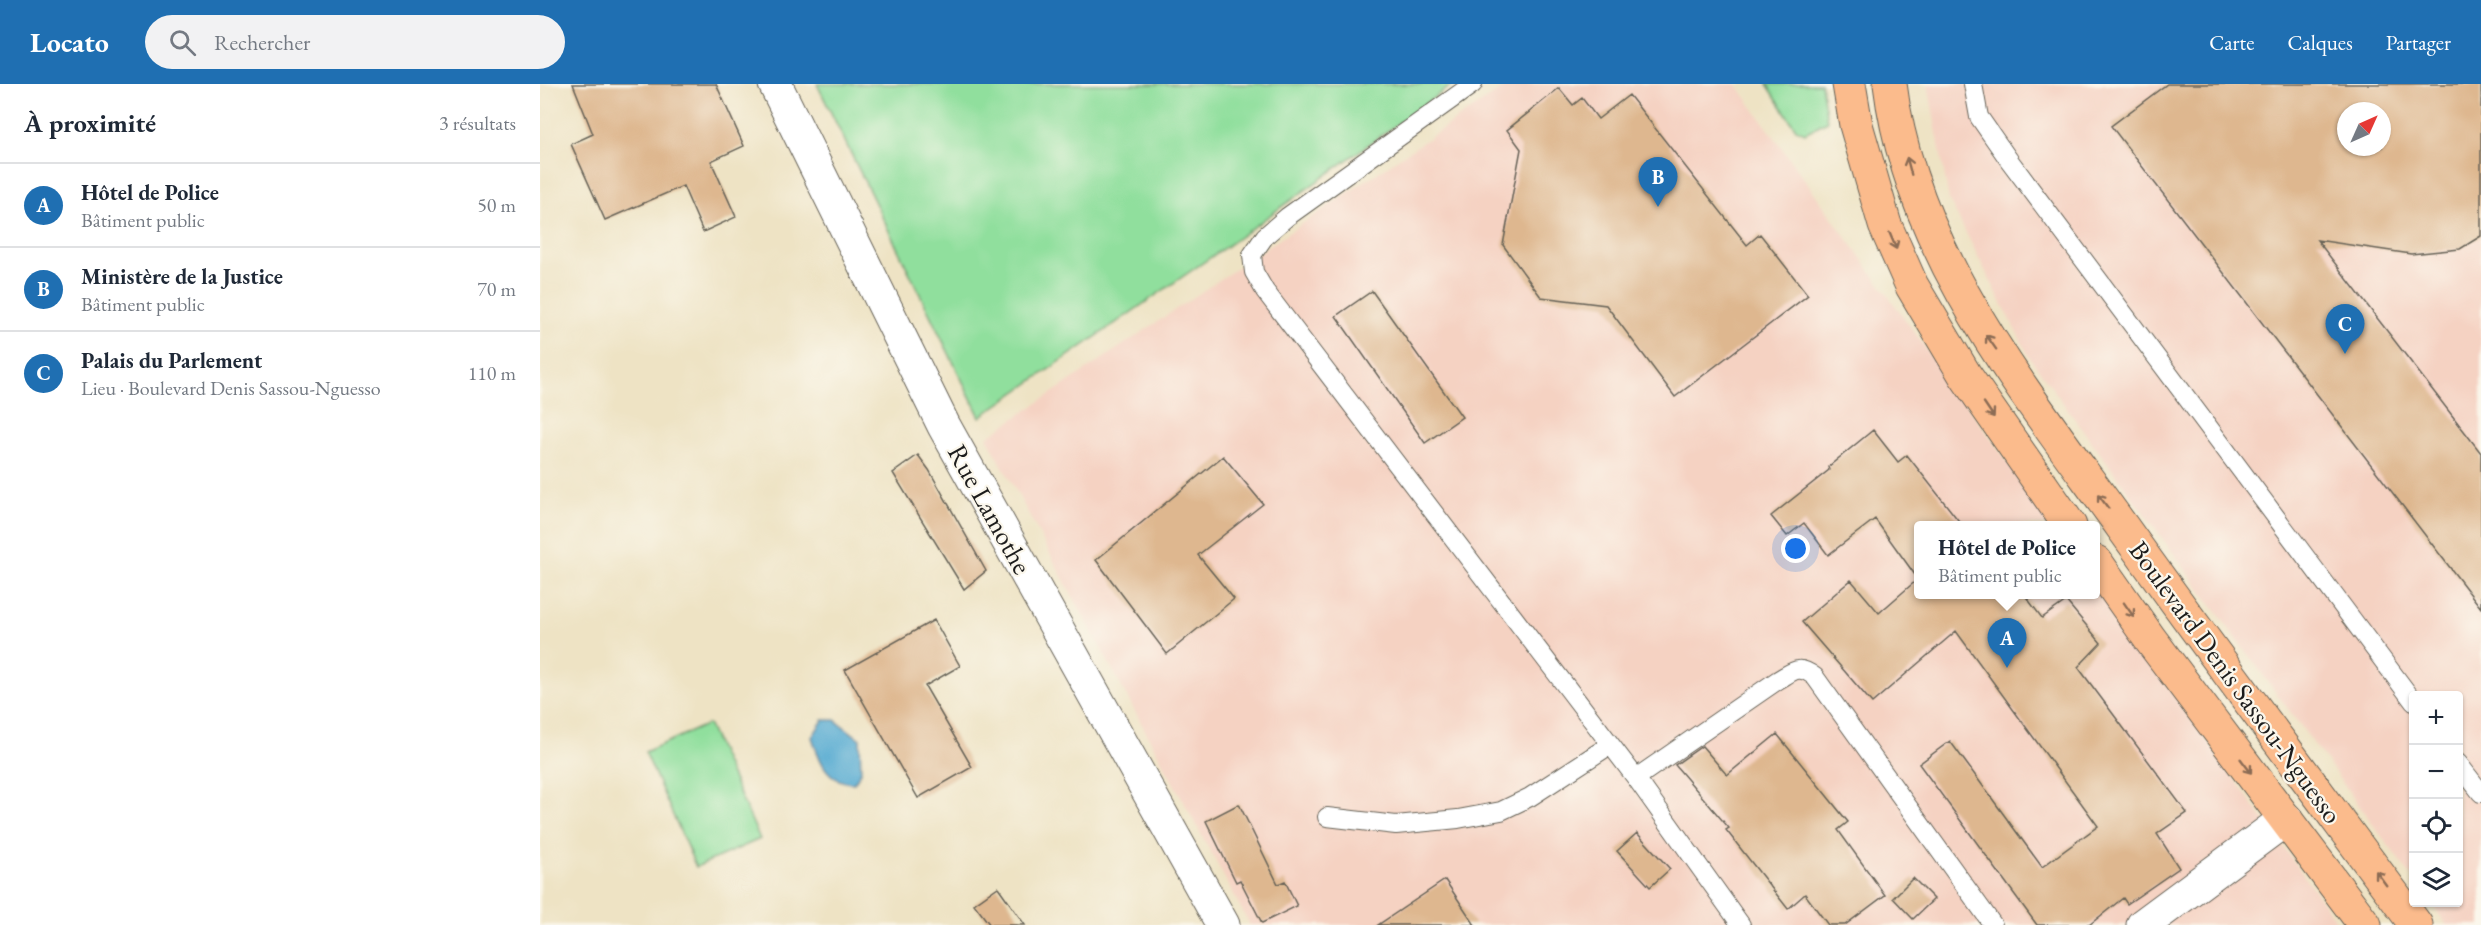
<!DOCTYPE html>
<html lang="fr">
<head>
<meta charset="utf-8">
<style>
	:root { --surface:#fff; --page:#f2f2f3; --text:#1f2937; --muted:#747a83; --line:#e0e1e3; --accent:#1f6fb2 }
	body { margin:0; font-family:"EB Garamond",serif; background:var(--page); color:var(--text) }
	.controls { position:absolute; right:18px; bottom:18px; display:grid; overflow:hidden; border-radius:6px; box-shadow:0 2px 4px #0004 }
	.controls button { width:54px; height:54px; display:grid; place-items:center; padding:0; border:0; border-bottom:2px solid var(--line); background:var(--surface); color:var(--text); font:30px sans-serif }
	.compass { position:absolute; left:1797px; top:18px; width:54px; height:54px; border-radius:50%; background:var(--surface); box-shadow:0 2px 4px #0004; rotate:45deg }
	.you { position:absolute; left:1256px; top:465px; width:21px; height:21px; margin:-15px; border:4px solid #fff; border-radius:50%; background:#1a73e8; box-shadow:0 0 0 9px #1a73e833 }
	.badge { display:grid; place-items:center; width:39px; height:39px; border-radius:50%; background:var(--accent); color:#fff; font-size:20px; font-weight:700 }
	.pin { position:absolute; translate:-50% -50px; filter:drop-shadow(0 2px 3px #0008) }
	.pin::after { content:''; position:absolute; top:32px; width:21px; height:18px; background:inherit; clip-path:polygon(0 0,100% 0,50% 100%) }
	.popup { position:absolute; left:1374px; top:437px; width:186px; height:78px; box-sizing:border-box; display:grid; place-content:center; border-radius:6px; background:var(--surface); filter:drop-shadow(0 2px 4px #0005); font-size:20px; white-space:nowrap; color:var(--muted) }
	.popup b { font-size:22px; color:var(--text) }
	.popup::after { content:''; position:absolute; left:50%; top:100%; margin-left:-12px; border:12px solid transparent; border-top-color:var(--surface) }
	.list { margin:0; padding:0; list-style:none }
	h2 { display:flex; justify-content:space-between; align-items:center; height:78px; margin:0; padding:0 24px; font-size:26px }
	h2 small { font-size:20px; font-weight:400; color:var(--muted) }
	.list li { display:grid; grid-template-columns:39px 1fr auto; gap:18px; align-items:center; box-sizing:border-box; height:84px; padding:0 24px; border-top:2px solid var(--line) }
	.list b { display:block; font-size:22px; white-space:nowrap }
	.list p { margin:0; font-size:20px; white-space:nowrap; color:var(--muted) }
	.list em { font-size:20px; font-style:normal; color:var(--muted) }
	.icon { flex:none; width:33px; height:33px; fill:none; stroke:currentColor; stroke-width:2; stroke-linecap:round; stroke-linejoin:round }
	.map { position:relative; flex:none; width:1941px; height:841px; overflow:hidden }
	header { display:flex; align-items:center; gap:36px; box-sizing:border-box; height:84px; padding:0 30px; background:var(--accent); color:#fff }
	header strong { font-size:28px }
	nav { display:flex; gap:33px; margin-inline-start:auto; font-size:21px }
	.search { width:420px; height:54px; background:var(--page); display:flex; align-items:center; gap:15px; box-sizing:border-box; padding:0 21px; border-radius:33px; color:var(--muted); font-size:22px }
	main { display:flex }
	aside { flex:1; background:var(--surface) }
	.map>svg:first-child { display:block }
	.built { fill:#f5d2c2; fill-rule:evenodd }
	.green { fill:#90df9d; stroke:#567e5c; stroke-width:1.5 }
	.water { fill:#54aad1; stroke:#386376; stroke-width:1.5 }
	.building { fill:#deb78f; fill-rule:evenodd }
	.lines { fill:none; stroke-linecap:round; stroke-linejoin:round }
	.lane-casing { stroke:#666257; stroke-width:20 }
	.street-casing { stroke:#666257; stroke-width:35 }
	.primary-casing { stroke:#666257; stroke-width:35 }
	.lane { stroke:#fff; stroke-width:18 }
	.street { stroke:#fff; stroke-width:33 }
	.primary { stroke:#fbbb8c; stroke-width:33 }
	.oneway { stroke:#8c6c54 }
	.labels { text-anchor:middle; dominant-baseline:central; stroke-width:4.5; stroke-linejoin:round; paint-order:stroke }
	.street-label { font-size:27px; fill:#1c1c1c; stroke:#fbf7ec }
</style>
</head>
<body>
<header>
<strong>Locato</strong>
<div class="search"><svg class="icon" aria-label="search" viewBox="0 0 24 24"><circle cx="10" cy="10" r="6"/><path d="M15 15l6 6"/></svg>Rechercher</div>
<nav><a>Carte</a><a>Calques</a><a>Partager</a></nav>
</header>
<main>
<aside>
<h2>À proximité<small>3 résultats</small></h2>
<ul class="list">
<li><span class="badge">A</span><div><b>Hôtel de Police</b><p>Bâtiment public</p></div><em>50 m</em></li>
<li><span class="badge">B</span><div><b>Ministère de la Justice</b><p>Bâtiment public</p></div><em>70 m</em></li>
<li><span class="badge">C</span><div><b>Palais du Parlement</b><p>Lieu · Boulevard Denis Sassou-Nguesso</p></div><em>110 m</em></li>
</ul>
</aside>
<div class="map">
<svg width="1941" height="841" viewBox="0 0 1941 841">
	<rect width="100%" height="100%" fill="#fbf7ec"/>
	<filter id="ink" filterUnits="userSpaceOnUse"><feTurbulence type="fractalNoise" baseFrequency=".0167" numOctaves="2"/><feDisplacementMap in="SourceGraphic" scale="12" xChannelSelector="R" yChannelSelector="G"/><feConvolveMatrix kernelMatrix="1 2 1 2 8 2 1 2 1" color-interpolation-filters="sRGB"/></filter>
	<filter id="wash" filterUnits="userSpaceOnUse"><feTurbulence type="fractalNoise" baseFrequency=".008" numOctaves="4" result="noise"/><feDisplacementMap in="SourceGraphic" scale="24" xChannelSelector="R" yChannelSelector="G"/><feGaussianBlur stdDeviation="1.35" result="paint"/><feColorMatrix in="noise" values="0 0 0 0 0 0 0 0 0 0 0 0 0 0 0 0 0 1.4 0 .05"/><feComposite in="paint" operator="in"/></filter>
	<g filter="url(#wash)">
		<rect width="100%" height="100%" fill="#eee3c4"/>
		<path class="built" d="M969 0H1196L1513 441 1378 442V510H1556V501L1799 841H710L447 353Z
			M1388 0H1941V841H1907L1891 819 1918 818V612H1874L1873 795 1490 274 1409 116ZM1806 27H1842V63H1806Z"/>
		<path class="green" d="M277 0H913L687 162 440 333Z
			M1227 0H1281L1287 37 1265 49 1256 45Z
			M168 640 220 755 156 783 105 668Z"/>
		<path class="water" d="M283 636H295L320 655 321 688 314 699C287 699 279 676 272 653Z"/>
		<g id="blocks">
			<path class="building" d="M33 0H176L204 62 171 77 196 133 163 148 143 102 65 136 31 60 53 50Z
				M1627 0H1941V152L1920 165 1871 170 1777 156 1941 369V524L1571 42ZM1806 27H1842V63H1806Z
				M1019 4 1033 21 1042 14 1058 35 1089 11 1207 161 1220 150 1268 211 1135 313 1066 221 1001 213 963 161 981 65 967 46Z
				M832 207 922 333 885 359 796 232Z
				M1333 346 1358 378 1367 371 1422 441H1378V510H1484L1502 534 1526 517 1561 559 1538 583 1647 729 1617 750 1639 784 1587 820 1583 814 1549 841H1497L1379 680 1410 657 1502 783 1558 742 1416 547 1332 619 1262 538 1311 496 1339 529 1378 495 1335 435 1288 471 1264 439 1247 452 1231 432 1289 386 1288 383Z
				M378 371 389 386 446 487 424 505 353 389Z
				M683 372 723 420 658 471 694 515 627 570 556 476Z
				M394 536 420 582 385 602 432 683 378 714 305 586Z
				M1237 650 1308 738 1298 746 1345 811 1305 841H1288L1265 810 1248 825 1186 746 1189 744 1135 681 1162 662 1187 691Z
				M699 720 738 800 745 797 757 822 722 839 700 796 696 798 666 737Z
				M1097 749 1130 785 1110 803 1077 767Z
				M1373 794 1394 815 1373 835 1353 814Z
				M905 796 935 841H838Z
				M458 803 485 841H450L434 820Z"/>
		</g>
	</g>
	<g filter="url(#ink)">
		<use href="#blocks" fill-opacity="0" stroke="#666257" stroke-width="1.5"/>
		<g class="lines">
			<g class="lane-casing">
				<path id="lane" d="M933 0 747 133 725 152 712 171 714 188 725 207 1096 694 1201 841
					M1433 0 1439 33 1469 76 1874 618
					M1918 679 1941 709
					M1096 694 1238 596C1254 587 1258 580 1275 593L1453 841
					M787 733 856 741 918 735 961 727 990 713 1070 661"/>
			</g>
			<g class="street-casing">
				<path id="street" d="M235 0 404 342 683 841
					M1603 841 1746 735"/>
			</g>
			<g class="primary-casing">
				<path id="primary" d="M1309 0 1316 41 1345 141 1372 202 1425 291 1530 442
					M1350 0C1371 171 1486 309 1583 444 1679 578 1778 709 1876 841
					M1556 478 1610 555 1825 841"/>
			</g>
			<use href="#lane" class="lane"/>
			<use href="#street" class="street"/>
			<use href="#primary" class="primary"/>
		</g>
		<defs><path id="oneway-shaft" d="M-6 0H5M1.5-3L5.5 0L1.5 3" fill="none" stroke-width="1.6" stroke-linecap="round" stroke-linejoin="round" transform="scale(1.5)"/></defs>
		<g class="oneway">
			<use href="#oneway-shaft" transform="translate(1369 82) rotate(-105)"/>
			<use href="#oneway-shaft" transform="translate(1353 157) rotate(67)"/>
			<use href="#oneway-shaft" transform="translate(1451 258) rotate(-125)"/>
			<use href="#oneway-shaft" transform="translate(1449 326) rotate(56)"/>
			<use href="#oneway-shaft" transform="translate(1563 417) rotate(-126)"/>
			<use href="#oneway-shaft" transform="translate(1589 526) rotate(55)"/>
			<use href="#oneway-shaft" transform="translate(1706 682) rotate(53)"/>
			<use href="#oneway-shaft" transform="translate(1841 794) rotate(-126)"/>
		</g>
	</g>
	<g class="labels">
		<g class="street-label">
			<text transform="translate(450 425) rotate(61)">Rue Lamothe</text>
			<text transform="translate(1696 598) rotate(54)">Boulevard Denis Sassou-Nguesso</text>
		</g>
	</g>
</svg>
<div class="controls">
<button>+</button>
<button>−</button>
<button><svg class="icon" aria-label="locate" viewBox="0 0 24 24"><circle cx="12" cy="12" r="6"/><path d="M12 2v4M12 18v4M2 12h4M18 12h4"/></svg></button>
<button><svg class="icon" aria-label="layers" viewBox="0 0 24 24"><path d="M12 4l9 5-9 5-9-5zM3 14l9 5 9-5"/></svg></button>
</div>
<svg class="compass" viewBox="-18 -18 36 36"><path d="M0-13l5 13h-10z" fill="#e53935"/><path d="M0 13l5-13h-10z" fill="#747a83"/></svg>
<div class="you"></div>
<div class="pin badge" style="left:1467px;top:584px">A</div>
<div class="popup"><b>Hôtel de Police</b>Bâtiment public</div>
<div class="pin badge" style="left:1118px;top:123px">B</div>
<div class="pin badge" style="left:1805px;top:270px">C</div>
</div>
</main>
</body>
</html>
